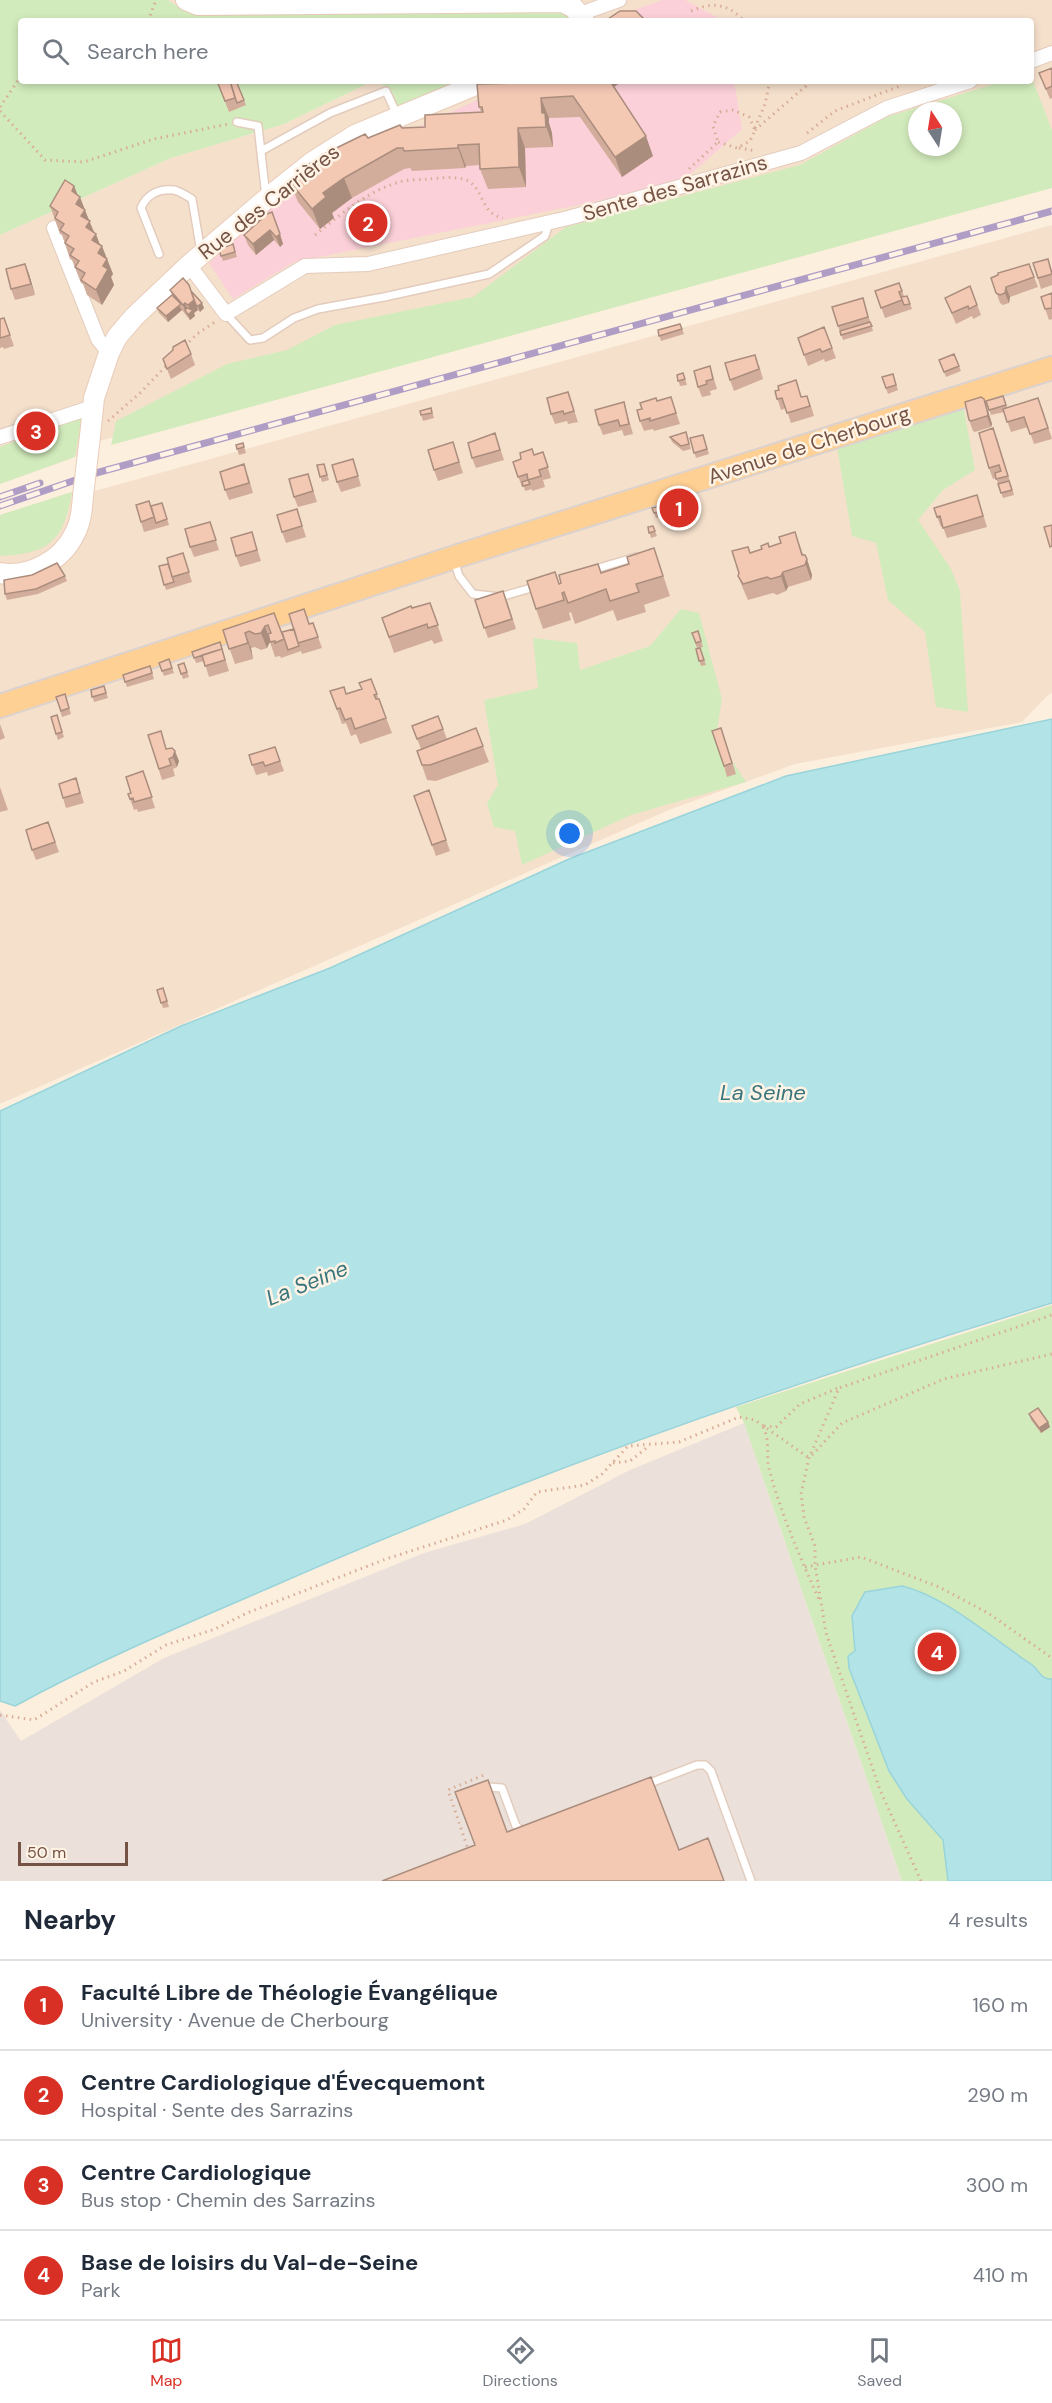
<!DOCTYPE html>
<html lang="en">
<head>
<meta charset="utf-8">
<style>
	:root { --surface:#fff; --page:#f2f2f3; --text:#1f2937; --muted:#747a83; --line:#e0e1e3; --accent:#d93025 }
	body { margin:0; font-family:"DM Sans",sans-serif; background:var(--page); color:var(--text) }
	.compass { position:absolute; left:908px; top:102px; width:54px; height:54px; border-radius:50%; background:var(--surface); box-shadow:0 3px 9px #0003; rotate:348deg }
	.scale { position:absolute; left:18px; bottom:15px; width:110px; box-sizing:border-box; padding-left:6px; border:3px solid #745345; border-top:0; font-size:16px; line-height:21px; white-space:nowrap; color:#745345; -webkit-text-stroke:4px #fff3e5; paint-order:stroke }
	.you { position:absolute; left:570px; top:834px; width:21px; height:21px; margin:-15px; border:4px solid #fff; border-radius:50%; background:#1a73e8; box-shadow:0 0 0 9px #1a73e833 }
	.badge { display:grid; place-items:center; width:39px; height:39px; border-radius:50%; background:var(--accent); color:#fff; font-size:20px; font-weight:700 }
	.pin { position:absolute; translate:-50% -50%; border:3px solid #fff; box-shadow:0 2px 6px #0006 }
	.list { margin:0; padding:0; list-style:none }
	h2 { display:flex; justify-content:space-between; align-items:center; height:78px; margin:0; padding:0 24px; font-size:26px }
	h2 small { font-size:20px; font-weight:400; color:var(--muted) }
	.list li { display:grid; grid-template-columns:39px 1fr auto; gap:18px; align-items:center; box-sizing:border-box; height:90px; padding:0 24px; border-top:2px solid var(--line) }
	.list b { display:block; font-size:22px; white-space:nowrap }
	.list p { margin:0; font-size:20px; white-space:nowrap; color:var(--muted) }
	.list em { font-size:20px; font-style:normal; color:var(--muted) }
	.icon { flex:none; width:33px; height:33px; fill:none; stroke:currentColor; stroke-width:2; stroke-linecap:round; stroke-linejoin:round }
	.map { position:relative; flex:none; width:1052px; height:1881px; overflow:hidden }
	.search { position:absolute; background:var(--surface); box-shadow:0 3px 9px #0003; left:18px; right:18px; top:18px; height:66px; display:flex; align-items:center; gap:15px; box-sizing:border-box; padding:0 21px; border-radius:6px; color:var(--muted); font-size:22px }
	.sheet { height:438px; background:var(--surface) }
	nav { display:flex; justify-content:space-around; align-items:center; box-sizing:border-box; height:84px; border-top:2px solid var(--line); background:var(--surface); font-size:16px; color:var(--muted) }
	nav a { display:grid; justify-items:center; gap:3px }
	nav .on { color:var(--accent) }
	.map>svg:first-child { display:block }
	.residential { fill:#f5e0cc; fill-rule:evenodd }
	.industrial { fill:#ebe1da }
	.medical { fill:#fcd0d8 }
	.green { fill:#d2ebbc; fill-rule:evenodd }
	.water { fill:#b2e3e7; stroke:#98d4da; stroke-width:1.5 }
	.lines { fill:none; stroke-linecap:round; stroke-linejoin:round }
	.lane-casing { stroke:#e3ccbd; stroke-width:10 }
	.street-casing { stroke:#e3ccbd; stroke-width:16 }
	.secondary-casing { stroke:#e9ccb9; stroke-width:22 }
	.primary-casing { stroke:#dbd2cf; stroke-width:26 }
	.path { stroke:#d8ad98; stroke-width:3; stroke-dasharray:1.5 4.5; stroke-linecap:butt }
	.lane { stroke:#fff; stroke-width:7 }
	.street { stroke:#fff; stroke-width:14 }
	.secondary { stroke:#fff; stroke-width:20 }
	.primary { stroke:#ffd093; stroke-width:22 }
	.rail-casing { stroke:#b09dc6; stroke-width:7 }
	.rail { stroke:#fff3e5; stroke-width:4.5; stroke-dasharray:14; stroke-linecap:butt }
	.secondary-bridge-casing { stroke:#e9ccb9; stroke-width:22; stroke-linecap:butt }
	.secondary-bridge { stroke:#fff; stroke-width:20 }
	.wall { fill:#d2ad9b }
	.shaded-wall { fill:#ab8d7e }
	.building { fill:#f4c9b4; stroke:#ab8d7e; stroke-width:1.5 }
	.labels { text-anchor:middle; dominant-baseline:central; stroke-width:5; stroke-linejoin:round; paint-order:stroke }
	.street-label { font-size:21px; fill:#745345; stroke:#fff3e5 }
	.water-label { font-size:22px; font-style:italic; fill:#39757c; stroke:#fff3e5 }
</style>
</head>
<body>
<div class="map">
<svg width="1052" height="1881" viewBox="0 0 1052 1881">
	<rect width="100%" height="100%" fill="#fdefde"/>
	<path class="residential" d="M168 0H1052V172L100 441 75 457 0 484V235L171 158 284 124 373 81H380L397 107 461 81H1031V21H573L179 7ZM917 111H953V147H917Z
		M1052 225V693L1049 694 1022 722 795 764 669 810 0 1104V515L72 492H91Z"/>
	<path class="industrial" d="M744 1423 902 1881H0V1710L21 1741 164 1658 424 1553 525 1524 630 1470Z"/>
	<path class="medical" d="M663 0H685L724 21H606L607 19Z
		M519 81H734L742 129 678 185 294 262 233 299 209 263 292 185Z"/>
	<path class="green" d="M0 0H168L179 7 562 8 573 21H21V81H373L284 124 171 158 0 235Z
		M1031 76 1052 130V188L111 445 116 421 227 364 287 350 335 325 473 297 566 227 800 165 887 117 1004 81H1031ZM917 111H953V147H917Z
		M380 81H461L397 107Z
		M963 405 975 470 943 490 918 520 951 569 960 591 968 712 936 707 925 632 888 600 876 543 852 536 837 447Z
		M82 416 75 457 0 484V447Z
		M72 492C64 541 49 554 0 556V515Z
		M681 609 699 613 722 699 716 736 746 782 631 815 522 865 515 831 494 827 487 803 498 785 484 700 538 688 533 638 577 643 580 670 650 646Z
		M1052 1305V1881H902L744 1423 736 1407Z"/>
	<path class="water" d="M1052 719V1303C786 1384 523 1476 269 1588 183 1625 97 1661 15 1706L0 1701V1111L181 1026 330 968 569 859 786 776Z
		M902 1586C941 1595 985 1632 1018 1655 1023 1660 1026 1660 1031 1664 1040 1670 1040 1680 1052 1679V1881H948L943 1840 907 1799 889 1771 849 1668 848 1656 855 1651 852 1616 865 1592Z"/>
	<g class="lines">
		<g class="lane-casing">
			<path id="lane" d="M237 122 258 126 266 197
				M261 151 330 113 386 91 397 115
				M159 254 141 208C146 195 159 188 174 190 179 191 187 196 192 199L201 252
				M226 314 250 340 263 338 294 318 318 309 384 297 489 274 545 236 549 223
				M454 560 459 576 473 594 500 597 538 586
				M592 570 636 557
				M645 1785 697 1765H705L711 1771 751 1881
				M482 1790 488 1787 502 1788 516 1826 522 1831H526"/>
		</g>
		<g class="street-casing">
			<path id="street" d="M580 14 619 0
				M1031 61 1052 53
				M54 228 98 339 109 353
				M189 265 226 314 305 266 368 264 568 218 801 153 887 108 970 81
				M0 437 93 407"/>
		</g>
		<g class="secondary-casing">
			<path id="secondary" d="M186 0 198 5 563 2 574 8 584 21
				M90 436 94 398 109 353 117 337 134 317 189 265 272 194 311 163 355 135 485 81
				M0 573C29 578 62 561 75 533 81 522 82 509 83 496"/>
		</g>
		<g class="primary-casing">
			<path id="primary" d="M0 706 464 554 1052 368"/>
		</g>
		<path class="path" d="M691 11C712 2 726 3 742 19L741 21
			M148 21 156 0
			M0 107 21 76
			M0 111 45 160 84 162 154 139 229 124
			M755 128 765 104 770 81
			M755 130 806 86 808 81
			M807 133 835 111 900 86 902 81
			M739 148 756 151
			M689 169 718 142 713 126 720 112 733 110 749 117 755 130 750 141 737 148 718 142
			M315 235C340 215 365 193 396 183 406 179 419 180 429 179 440 178 455 176 466 180 484 187 480 214 503 218
			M185 346 197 334 215 322
			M108 421 140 393 166 366
			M764 1426 776 1427 800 1404 838 1388
			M763 1427C771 1442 765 1457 770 1472 782 1517 801 1559 820 1602
			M812 1455 842 1423 944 1379 1052 1354
			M613 1463 630 1461 649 1446
			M805 1567 861 1557 939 1587 988 1613 1052 1658
			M0 1715 34 1720 94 1682 124 1671 166 1645 215 1629 247 1613 386 1559 507 1520 524 1509 537 1492 585 1485 602 1474 628 1446 679 1442 739 1417 755 1420 809 1458
			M469 1852 448 1790 484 1775
			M921 1881 880 1790 826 1633 815 1565V1546L804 1517 801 1494 809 1458 839 1388 1052 1315"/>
		<use href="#lane" class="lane"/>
		<use href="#street" class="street"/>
		<use href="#secondary" class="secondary"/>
		<use href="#primary" class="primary"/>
		<g class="rail-casing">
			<path id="rail" d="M0 497 40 483
				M0 506 96 473 1052 211"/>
		</g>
		<use href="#rail" class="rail"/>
		<g class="secondary-bridge-casing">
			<path id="secondary-bridge" d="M83 496 90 436"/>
		</g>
		<use href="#secondary-bridge" class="secondary-bridge"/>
	</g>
	<path class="wall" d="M1052 68V98L1050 99 1039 73Z
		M217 81 244 100 246 105 229 112Z
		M614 87 653 156 622 177 580 117 549 118V123L552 133 553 147 525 148 526 187 488 189 480 169V165L466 166 465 168 412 171 410 168 404 169 352 198 332 213 334 218 320 229 298 202 290 182 368 138 402 128 425 127 481 112 479 107Z
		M74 186 113 274 111 277 114 285 102 305 87 295 83 284 81 283 72 260 70 259 62 235 60 234 50 206Z
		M272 212 283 244 280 247 274 240 256 255 248 245 244 235Z
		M233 244 237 257 223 261 219 249Z
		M1033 263 1052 270V285L1041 289Z
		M1029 264 1038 287 1010 297 1009 303 1003 305 1000 303 991 278Z
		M29 274 35 295 15 300 11 289Z
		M899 283 904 296H907L912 309 906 311 905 309 906 311 885 318 875 291Z
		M970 286 981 315 973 319 972 316 956 324 945 298Z
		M170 290 191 291 204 308 200 312 198 310 194 313 195 316 190 320 182 310 168 322 159 313 157 308 172 295Z
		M1052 293V319L1049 320 1041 297Z
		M863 298 873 331 843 340 838 326Z
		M4 318 14 346 4 349 3 347 0 348V319Z
		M680 324 684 334 661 341 658 330Z
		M824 327 836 358 825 362 824 359 808 366 798 338Z
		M191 354 195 365 171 379 163 359Z
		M954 354 961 371 946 377 939 360Z
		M759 365 763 379 734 391 730 380Z
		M710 366 717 389 710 391 711 395 702 397 698 387Z
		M683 373 687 385 680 386 677 375Z
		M893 374 898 390 888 394 882 377Z
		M775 391 802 397 811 406 814 416 791 423 786 408 781 410Z
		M568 392 578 422 568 424 567 421 555 424 551 414Z
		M1003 396 1007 407 1042 408 1052 439 1034 444 1028 427 1011 432 1004 412 991 415 986 401Z
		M671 397 680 424 654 431 653 429 644 431 640 421 642 409 657 401Z
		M624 402 633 434 624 436 622 430 603 435 599 425Z
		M431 408 434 418 423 421 420 411Z
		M988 410 992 424 991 427 975 432 973 431 969 420Z
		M686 432 691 449 683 451 672 442 670 437Z
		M495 433 504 460 476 468 472 458Z
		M703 435 709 454 696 458 690 438Z
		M997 438 1014 495 1003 498 996 478 993 479 989 468Z
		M453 442 463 473 438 481 434 470Z
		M243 443 246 453 239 455 236 445Z
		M543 452 551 478 543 480 545 487 532 491V489L525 491 524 487H522L513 462Z
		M353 459 361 486 341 492 337 482Z
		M324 464 329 480 322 482 317 465Z
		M308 474 317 502 298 507 294 497Z
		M248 475 253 493 229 500 225 490Z
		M977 495 987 527 947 538 943 527H941L937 517Z
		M162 503 169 525 144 532 136 505 151 507Z
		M661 506 665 516 656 518 652 508Z
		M297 509 306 537 286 543 282 532Z
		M210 522 219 550 194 557 190 547Z
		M653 526 657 536 651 538 648 527Z
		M255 542 261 561 240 567 236 556Z
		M769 547 805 555 812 575 811 580 788 587 786 591 777 595 773 593 748 600 744 591 738 576 750 553Z
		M183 553 192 582 166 590 159 566 168 564Z
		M661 569 670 596 644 605 646 612 617 621 613 610 575 624 571 612 569 613 571 620 543 629 536 609 559 584 601 573Z
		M32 575 65 576 67 581 38 594 7 600 5 594Z
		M475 600 507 601 516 629 488 638Z
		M430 603 443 641 434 644 432 640 394 653 382 618Z
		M274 613 282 632 313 623 322 648 302 654 301 651 281 658 280 656 275 657 270 642 267 648 261 650 255 647 251 648 253 659 235 664 223 630Z
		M698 631 703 647 697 648 692 633Z
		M220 642 229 671 209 677 204 661 196 663 192 652Z
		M700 648 706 665 701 666 696 649Z
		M169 659 174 673 164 676 159 663Z
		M184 663 189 677 183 679 178 665Z
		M150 666 154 679 127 687 123 675Z
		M371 679 392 733 360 744 356 734 351 736 346 723 342 724 330 691 347 694 362 689Z
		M104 686 108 698 94 702 91 690Z
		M65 694 71 714 62 717 56 697Z
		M57 715 64 737 58 740 51 717Z
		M438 716 447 739 476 728 489 762 436 781 427 780 417 751 421 749 412 726Z
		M0 724 5 738 0 740Z
		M148 735 166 749 179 761 177 767 173 769 175 776 162 780Z
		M725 739 736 774 727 777 724 766Z
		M275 747 284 771 268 776 267 772 256 775 249 755Z
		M143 771 155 808 138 812 137 809 134 810 128 794 131 793Z
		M76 778 84 803 66 808 63 798Z
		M0 787 8 810 0 812Z
		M429 790 450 851 436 856 414 796Z
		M48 822 59 852 36 860 32 850Z
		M163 988 169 1007 163 1008 157 990Z
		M1029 1414 1048 1422 1050 1427 1041 1433 1031 1420Z"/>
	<path class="shaded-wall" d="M606 81H623L609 90Z
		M541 98 549 118V123L552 133 553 147 542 113Z
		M518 128 525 148 526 187 519 167Z
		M646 136 653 156 622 177 615 157Z
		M458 145 466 166 465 168 458 148Z
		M344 178 352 198 332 213 334 218 320 229 312 209 323 193Z
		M74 186 79 199 80 197 95 236 96 234 101 248 102 246 113 274 111 277 114 285 102 305 96 290 72 191Z
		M270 230 274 240 256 255 253 244Z
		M280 234 283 244 280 247 276 237Z
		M25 264 29 274 35 295 31 284Z
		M189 285 198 310 194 313 195 316 190 320 188 315 191 313 188 305Z
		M1006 287 1010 297 1009 303 1005 293Z
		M185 303 189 313 185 310 183 305Z
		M202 303 204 308 200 312 198 306Z
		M179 306 182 310 168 322 166 316Z
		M984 399 992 424 991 427 987 416Z
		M795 532 806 563 807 559 812 575 811 580Z
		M783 572 788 587 786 591 781 576Z
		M265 626 270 641 267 648 261 633Z
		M245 633 251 648 253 659 248 643Z
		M175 751 179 761 177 767 173 757Z
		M1048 1422 1050 1427 1041 1433 1039 1428Z"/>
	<path class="building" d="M620 11H636L646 21H607L608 19Z
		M1052 68V86L1046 89 1039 73Z
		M217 81H230L235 98 225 101Z
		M230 81H236L244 100 237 103Z
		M516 81H610L646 136 615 157 573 96 541 98 542 113H545L546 127 518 128 519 167 480 169 479 144 458 145V148L404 151 403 148H397L344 178 323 193 326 197 312 209 290 182 324 154 365 134 368 138 400 125 402 128 425 127V115L483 112 482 107H479L477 84 516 83Z
		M318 159 307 168 305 166Z
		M65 180 74 186 72 191 80 197 76 204 85 210 81 216 90 221 86 227 96 234 92 240 102 246 98 253 107 259 103 266 108 269 96 290 81 280 85 273 75 267 79 261 70 255 74 249 65 243 69 236 60 230 64 224 55 218 58 212 50 206Z
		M272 212 280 234 276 237 270 230 253 244 244 235 267 214Z
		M233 244 235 252 221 256 219 249Z
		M1048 259 1052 274 1038 278 1033 263Z
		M25 264 31 284 11 289 6 269Z
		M1029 264 1034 277 1006 287 1005 293 1000 295 996 293 991 278 998 275V273Z
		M183 278 189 285 194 300 188 305 185 303 183 305 170 290Z
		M899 283 902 291 899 292 902 300 881 308 875 291Z
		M970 286 977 305 969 309 968 306 952 313 945 298Z
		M191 291 202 303 198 306 196 305Z
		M1052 293V308L1045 309 1041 297Z
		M172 295 181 304 166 316 157 308Z
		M907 296 910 304 904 305 901 297Z
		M863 298 868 317 838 326 832 307Z
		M187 308 193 310 188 315 185 310Z
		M4 318 10 335 0 338V319Z
		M870 322 872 326 841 335 840 331Z
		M680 324 682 329 659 336 658 330Z
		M824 327 832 348 822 352 820 349 804 355 798 338Z
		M185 340 191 354 167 369 163 359 173 350V347Z
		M954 354 959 366 944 372 939 360Z
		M755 355 759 369 730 380 725 363Z
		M710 366 713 379 706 381 707 384 698 387 694 371Z
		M683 373 685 379 678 381 677 375Z
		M893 374 896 385 886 388 882 377Z
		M796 380 801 397 807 396 810 406 787 413 782 398 777 399 775 391 779 390 778 386Z
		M568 392 574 411 564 414 563 411 551 414 547 398Z
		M1003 396 1006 405 989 410 986 401Z
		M671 397 676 413 650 421V418L640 421 637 410 642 409 640 403 656 398 657 401Z
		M981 397 984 399 988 414 987 416 971 421 969 420 965 402Z
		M1038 398 1048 428 1030 434 1024 417 1007 422 1003 409Z
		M624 402 629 424 620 426 618 420 599 425 595 410Z
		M431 408 432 413 421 415 420 411Z
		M993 428 1008 476 996 479 995 473 1001 471 999 465 989 468 979 433Z
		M686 432 689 444 681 446 670 437Z
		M495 433 500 450 472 458 468 443Z
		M703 435 707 449 694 453 690 438Z
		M453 442 459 462 434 470 428 450Z
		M243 443 244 447 237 449 236 445Z
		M532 449 534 455 543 452 548 467 539 470 541 476 528 480 527 474 518 477 513 462 521 459 520 453Z
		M353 459 358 476 337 482 332 465Z
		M244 464 249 483 225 490 220 472Z
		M324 464 327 475 320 477 317 465Z
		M308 474 313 491 294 497 289 479Z
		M528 480 530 484 523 486 522 482Z
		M1009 481 1012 490 1001 493 998 484Z
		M977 495 983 516 943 528 940 516 937 517 934 508Z
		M149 501 154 517 141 522 136 505Z
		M162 503 167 519 156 523 151 506Z
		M661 506 663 511 654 513 652 508Z
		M297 509 302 526 282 532 277 515Z
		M210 522 216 540 190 547 185 529Z
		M1052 525V546L1050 547 1044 527Z
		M653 526 655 531 649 533 648 527Z
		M252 532 257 550 236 556 231 538Z
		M795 532 802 555H805L807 559 805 565 783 572 781 576 771 579 767 577 743 584 738 576 739 573 732 551 748 547 750 553 762 549 761 546 768 543 769 547 781 543 779 537Z
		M654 548 663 576 636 584 639 592 610 601 606 589 568 603 564 592 562 593 564 600 536 609 527 581 555 572 559 584 561 583 559 575 598 564 601 573 629 564 627 557Z
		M183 553 189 572 172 577 167 558Z
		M57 563 65 576 36 589 5 594 4 580 32 575Z
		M168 564 174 582 164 585 159 566Z
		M503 591 512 619 484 628 475 600Z
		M430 603 438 625 428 628 427 624 389 637 382 618 411 606 412 608Z
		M304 609 309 624 313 623 318 637 298 643 289 614Z
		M274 613 284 639 275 643V641L270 642 268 634 271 633 268 625 265 626 261 633 255 634 249 631 245 633 248 643 229 649 223 630Z
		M294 629 299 646 288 650 282 632Z
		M698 631 701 641 696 643 692 633Z
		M220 642 222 649 194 658 192 652Z
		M700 648 704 660 699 661 696 649Z
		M222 649 225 660 205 666 202 655Z
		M169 659 172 668 162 671 159 663Z
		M184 663 187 672 181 674 178 665Z
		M150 666 152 673 125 682 123 675Z
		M371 679 377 694 374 695 376 699H379L386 718 355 729 351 718 345 720 340 708 337 709 330 691 344 687 346 694 362 689 359 683Z
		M104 686 106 693 92 697 91 690Z
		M65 694 69 708 61 711 56 697Z
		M57 715 62 732 56 734 51 717Z
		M438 716 443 729 417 739 412 726Z
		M476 728 483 746 430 765H422L417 751Z
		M721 728 732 763 724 766 712 731Z
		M161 731 166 749 172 748 175 751 173 757 169 759 171 765 159 769 148 735Z
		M275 747 280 761 265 766 263 762 252 765 249 755Z
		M143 771 152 797 134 802 133 798 130 799 128 794 131 793 126 777Z
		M76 778 80 793 63 798 59 784Z
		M429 790 446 840 432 845 414 796Z
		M48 822 55 842 32 850 26 830Z
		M163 988 167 1001 161 1003 157 990Z
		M1038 1408 1048 1422 1039 1428 1029 1414Z
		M651 1777 679 1850 708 1838 724 1881H382L475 1845 455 1792 488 1780 507 1832Z"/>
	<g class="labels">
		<g class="street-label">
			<text transform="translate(675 188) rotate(-16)">Sente des Sarrazins</text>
			<text transform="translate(269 202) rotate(-38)">Rue des Carrières</text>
			<text transform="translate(809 445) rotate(-18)">Avenue de Cherbourg</text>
		</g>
		<g class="water-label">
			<text x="763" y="1092">La Seine</text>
			<text transform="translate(307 1283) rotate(-22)">La Seine</text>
		</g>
	</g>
</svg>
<svg class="compass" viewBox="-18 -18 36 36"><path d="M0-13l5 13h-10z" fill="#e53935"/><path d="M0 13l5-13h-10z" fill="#747a83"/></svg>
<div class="scale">50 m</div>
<div class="you"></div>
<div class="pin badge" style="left:679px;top:508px">1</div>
<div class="pin badge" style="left:368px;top:223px">2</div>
<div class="pin badge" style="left:36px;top:431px">3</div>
<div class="pin badge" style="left:937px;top:1652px">4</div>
<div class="search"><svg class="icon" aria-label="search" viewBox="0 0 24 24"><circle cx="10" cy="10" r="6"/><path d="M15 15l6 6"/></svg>Search here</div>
</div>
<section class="sheet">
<h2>Nearby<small>4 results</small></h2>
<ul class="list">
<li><span class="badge">1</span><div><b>Faculté Libre de Théologie Évangélique</b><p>University · Avenue de Cherbourg</p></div><em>160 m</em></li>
<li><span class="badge">2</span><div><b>Centre Cardiologique d'Évecquemont</b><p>Hospital · Sente des Sarrazins</p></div><em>290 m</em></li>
<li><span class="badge">3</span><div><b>Centre Cardiologique</b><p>Bus stop · Chemin des Sarrazins</p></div><em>300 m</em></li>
<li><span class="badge">4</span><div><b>Base de loisirs du Val-de-Seine</b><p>Park</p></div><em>410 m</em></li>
</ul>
</section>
<nav>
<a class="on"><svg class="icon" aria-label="map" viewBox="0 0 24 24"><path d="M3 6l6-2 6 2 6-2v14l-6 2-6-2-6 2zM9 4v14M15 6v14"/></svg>Map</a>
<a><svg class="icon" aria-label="directions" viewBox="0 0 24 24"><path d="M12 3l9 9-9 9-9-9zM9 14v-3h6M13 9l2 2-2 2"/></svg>Directions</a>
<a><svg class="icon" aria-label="saved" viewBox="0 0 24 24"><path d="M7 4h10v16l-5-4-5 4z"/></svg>Saved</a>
</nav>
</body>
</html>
